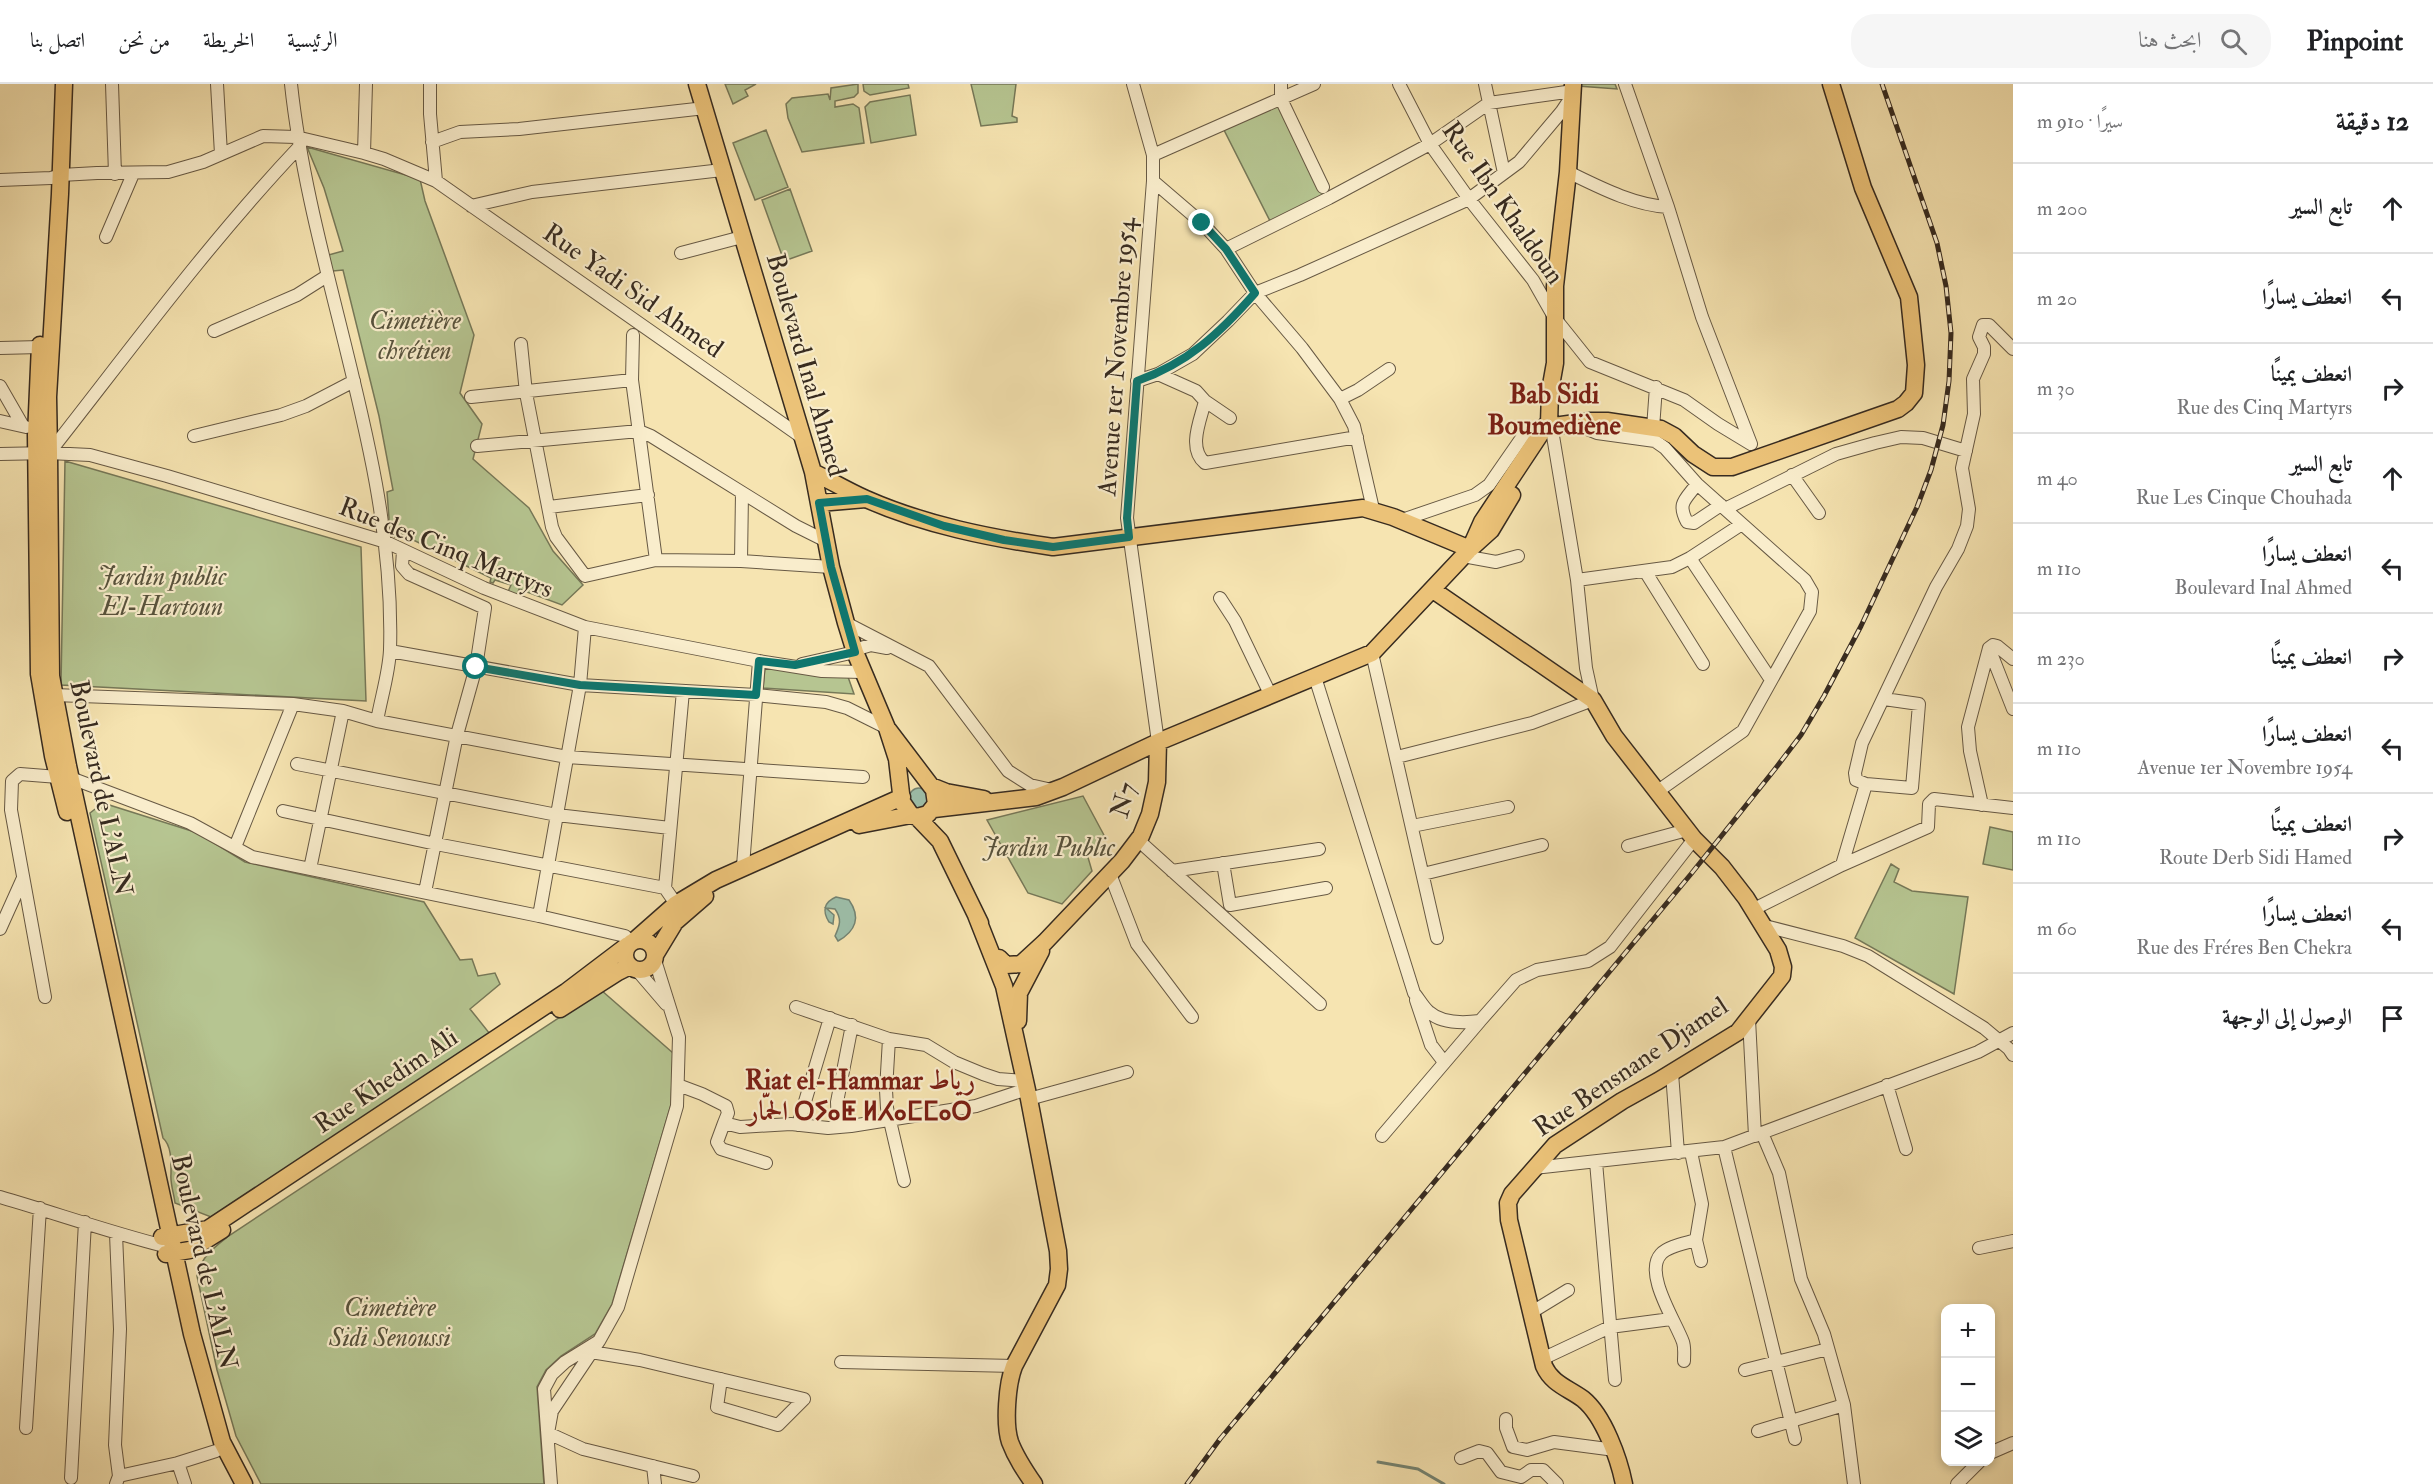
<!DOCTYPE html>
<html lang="ar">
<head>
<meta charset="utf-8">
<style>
	:root { --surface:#fff; --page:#f6f6f6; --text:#202124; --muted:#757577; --line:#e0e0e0 }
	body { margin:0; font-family:"IM FELL Double Pica",Amiri,"Noto Sans Tifinagh",serif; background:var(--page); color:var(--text); direction:rtl }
	.controls { position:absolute; right:18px; bottom:18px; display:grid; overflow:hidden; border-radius:12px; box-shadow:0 3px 9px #0003 }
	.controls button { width:54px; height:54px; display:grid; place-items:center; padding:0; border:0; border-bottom:2px solid var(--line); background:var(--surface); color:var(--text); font:30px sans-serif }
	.stop { position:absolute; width:18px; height:18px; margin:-14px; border:4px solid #0f766e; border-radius:50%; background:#fff }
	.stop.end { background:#0f766e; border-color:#fff; box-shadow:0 2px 6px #0008 }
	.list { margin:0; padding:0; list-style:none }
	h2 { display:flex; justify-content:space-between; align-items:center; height:78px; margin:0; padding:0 24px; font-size:26px }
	h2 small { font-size:20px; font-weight:400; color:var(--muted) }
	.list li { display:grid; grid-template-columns:39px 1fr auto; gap:18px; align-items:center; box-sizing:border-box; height:90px; padding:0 24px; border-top:2px solid var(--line) }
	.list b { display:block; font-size:22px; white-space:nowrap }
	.list p { margin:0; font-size:20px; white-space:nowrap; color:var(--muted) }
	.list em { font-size:20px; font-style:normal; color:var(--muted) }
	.icon { flex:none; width:33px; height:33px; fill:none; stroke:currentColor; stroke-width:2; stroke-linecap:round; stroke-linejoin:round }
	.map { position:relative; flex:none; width:2013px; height:1400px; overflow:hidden; direction:ltr }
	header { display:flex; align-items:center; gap:36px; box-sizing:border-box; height:84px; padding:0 30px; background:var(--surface); border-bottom:2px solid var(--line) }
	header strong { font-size:28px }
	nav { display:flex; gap:33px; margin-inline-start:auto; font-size:21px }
	.search { width:420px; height:54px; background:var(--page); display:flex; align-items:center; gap:15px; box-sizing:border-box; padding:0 21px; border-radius:24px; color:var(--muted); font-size:22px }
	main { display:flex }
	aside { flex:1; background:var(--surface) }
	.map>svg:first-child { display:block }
	.green { fill:#b6c591; stroke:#767858; stroke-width:1.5 }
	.water { fill:#9dbfaa; stroke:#748473; stroke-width:1.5 }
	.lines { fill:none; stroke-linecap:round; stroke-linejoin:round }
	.stream { stroke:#748473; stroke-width:3 }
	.minor-casing { stroke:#675944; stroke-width:14 }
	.major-casing { stroke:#372b20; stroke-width:19 }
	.minor { stroke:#f9edcc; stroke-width:12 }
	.major { stroke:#ebc278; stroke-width:16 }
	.rail-casing { stroke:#372b20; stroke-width:5 }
	.rail { stroke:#f9edcc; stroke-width:3; stroke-dasharray:9; stroke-linecap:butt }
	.route { stroke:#0f766e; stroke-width:8 }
	.labels { text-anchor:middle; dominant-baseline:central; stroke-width:4.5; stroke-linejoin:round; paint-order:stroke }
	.street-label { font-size:26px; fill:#372b20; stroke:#f9edcc }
	.park-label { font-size:26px; font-style:italic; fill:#57523c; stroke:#f9edcc }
	.neighbourhood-label { font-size:27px; font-weight:bold; fill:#7a1f14; stroke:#f9edcc }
</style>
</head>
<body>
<header>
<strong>Pinpoint</strong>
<div class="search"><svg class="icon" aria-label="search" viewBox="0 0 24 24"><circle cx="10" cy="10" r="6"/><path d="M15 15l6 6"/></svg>ابحث هنا</div>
<nav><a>الرئيسية</a><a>الخريطة</a><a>من نحن</a><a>اتصل بنا</a></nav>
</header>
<main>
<aside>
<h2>12 دقيقة<small>سيرًا · 910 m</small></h2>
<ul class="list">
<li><svg class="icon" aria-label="ahead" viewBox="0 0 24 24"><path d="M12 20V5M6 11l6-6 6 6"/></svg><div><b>تابع السير</b></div><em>200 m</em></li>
<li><svg class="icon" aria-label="left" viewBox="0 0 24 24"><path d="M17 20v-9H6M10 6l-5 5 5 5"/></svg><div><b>انعطف يسارًا</b></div><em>20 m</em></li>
<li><svg class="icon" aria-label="right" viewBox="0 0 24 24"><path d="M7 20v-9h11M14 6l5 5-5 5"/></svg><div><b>انعطف يمينًا</b><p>Rue des Cinq Martyrs</p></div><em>30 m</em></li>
<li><svg class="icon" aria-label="ahead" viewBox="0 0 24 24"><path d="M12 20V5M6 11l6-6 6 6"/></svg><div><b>تابع السير</b><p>Rue Les Cinque Chouhada</p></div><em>40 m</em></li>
<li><svg class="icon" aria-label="left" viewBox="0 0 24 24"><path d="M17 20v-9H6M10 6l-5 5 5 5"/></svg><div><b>انعطف يسارًا</b><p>Boulevard Inal Ahmed</p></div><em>110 m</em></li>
<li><svg class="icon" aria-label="right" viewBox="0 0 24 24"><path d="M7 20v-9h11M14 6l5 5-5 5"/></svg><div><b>انعطف يمينًا</b></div><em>230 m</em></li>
<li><svg class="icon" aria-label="left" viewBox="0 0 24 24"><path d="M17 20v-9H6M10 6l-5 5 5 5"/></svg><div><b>انعطف يسارًا</b><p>Avenue 1er Novembre 1954</p></div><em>110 m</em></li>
<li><svg class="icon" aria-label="right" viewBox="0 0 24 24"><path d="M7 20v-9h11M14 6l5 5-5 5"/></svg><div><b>انعطف يمينًا</b><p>Route Derb Sidi Hamed</p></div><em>110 m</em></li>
<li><svg class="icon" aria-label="left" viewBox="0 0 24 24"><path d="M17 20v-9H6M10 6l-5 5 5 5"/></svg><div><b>انعطف يسارًا</b><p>Rue des Fréres Ben Chekra</p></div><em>60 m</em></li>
<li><svg class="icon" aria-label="arrive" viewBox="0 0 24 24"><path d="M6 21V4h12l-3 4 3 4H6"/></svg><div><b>الوصول إلى الوجهة</b></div></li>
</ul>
</aside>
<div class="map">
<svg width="2013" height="1400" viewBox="0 0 2013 1400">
	<rect width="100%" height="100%" fill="#f6e4b1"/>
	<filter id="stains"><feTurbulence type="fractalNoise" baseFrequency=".00333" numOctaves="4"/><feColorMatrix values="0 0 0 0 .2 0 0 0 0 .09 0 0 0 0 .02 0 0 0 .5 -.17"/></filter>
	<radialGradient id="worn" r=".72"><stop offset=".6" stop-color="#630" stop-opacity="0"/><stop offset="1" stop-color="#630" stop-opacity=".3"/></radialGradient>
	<path class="green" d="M725 0H756L745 6 748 12 733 20Z
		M858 0V9L854 13 835 17V23L853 20 859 24 864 59 802 68 788 34 786 20 792 14 828 10 830 16 831 4Z
		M863 0H908L909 4 870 11 864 7Z
		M971 0H1016L1012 32 1017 34V38L981 42Z
		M1578 0H1615L1617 5 1578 2Z
		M910 11 916 51 871 59 865 23 870 18Z
		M1284 14 1331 112 1272 141 1223 44Z
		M766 46 788 103 755 116 733 59Z
		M307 63 420 95 425 117 474 251 460 309 482 340 473 375 529 424 553 467 583 501 562 521 519 505 517 512 507 510 511 501 495 496 493 499 490 498 491 494 397 448 395 453 388 450 389 434 387 408 393 406 379 332 343 186 333 187 325 172 343 167 324 104Z
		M790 105 812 167 784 177 762 116Z
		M65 377 361 463 366 617 61 601Z
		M765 584 847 590 854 610 763 604Z
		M1083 712 1105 753 1087 770 1092 787 1062 820 1028 809 987 736Z
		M103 719 198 749 245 778 424 818 460 876 472 875 478 892 495 889 500 900 470 925 490 950 211 1133 175 1119C174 1110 170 1099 171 1090 171 1079 172 1062 163 1054L90 729Z
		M1990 743 2013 748V786L1983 780Z
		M1891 780 1899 785 1894 798 1912 807 1968 813 1954 910 1855 854Z
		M601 906 673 969 671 1021 612 1220 595 1250 561 1272 546 1286 537 1303 544 1400H261L236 1352 217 1286 197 1192C201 1172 215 1163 230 1151Z"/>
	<path class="water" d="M909 714a10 10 0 1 1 20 0a10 10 0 1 1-20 0Z
		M836 813 849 816C861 833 856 847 838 857L835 852C840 841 842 835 835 825L826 824 834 831 833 840 829 838C822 827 824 818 836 813Z"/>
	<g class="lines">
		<path class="stream" d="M1378 1378 1418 1385 1444 1400"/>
		<g class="minor-casing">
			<path id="minor" d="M112 0 115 90
				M217 0 221 70
				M291 0C311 188 396 375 390 566 389 589 381 614 377 637
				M430 0V30L436 97
				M1133 0 1153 71V97L1127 434 1158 658
				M1281 0V15L1323 103
				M1399 0 1430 60 1469 115 1533 196 1554 233 1590 278 1684 316 1718 340 1751 360
				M1485 0 1504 89
				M1625 0 1668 123 1702 233 1751 360
				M432 58 460 48 519 45 705 24
				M364 69 366 0
				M1153 71 1314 0
				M1568 88C1599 103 1633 121 1668 123
				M0 96 51 94 61 91 97 89 168 88 203 78 263 52 296 53 364 69 384 75 436 97 803 354
				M1153 97 1202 139 1226 165 1255 209 1302 264 1340 315 1354 342 1373 425
				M471 122 532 108 722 86
				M106 153 133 90
				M1226 165 1329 114 1430 60 1489 19 1573 7
				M681 169 742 153
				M214 247 297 211 327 192
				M633 251 632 296 656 476
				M521 260 526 309 552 443 556 453 585 492 656 476 741 477 831 483
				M0 264 40 263
				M1158 290 1196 307 1205 317 1230 334
				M1137 297 1158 290 1193 270 1228 237 1255 209 1300 191 1469 115 1519 78 1562 27 1572 12
				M0 302 23 342
				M471 313 632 296
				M1340 315 1358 306 1389 285
				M1205 317C1201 335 1187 364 1205 379L1357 353
				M0 337 26 343
				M1575 340 1597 349 1655 357 1665 364 1697 400 1805 496 1812 508 1810 527 1743 647 1658 707
				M1653 344 1656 303
				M194 352 281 331 306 322 354 297
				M477 362 639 347 651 352 796 442 826 457
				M49 369 90 371 167 392 386 458 484 504 585 543 759 577 822 587 862 588
				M0 370 49 369C130 266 209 158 300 62
				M1792 391 1819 429
				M1697 400C1685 416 1677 419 1687 438L1694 439 1721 421
				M549 423 648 411
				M1725 425 1836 370 1875 359 1901 353 1923 354 1966 367
				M1402 436 1475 411 1489 401 1523 352 1544 343
				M403 467 402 482 409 490 485 524 476 583 457 651 425 808
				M1463 472 1496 478 1518 472
				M1690 474 1771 596
				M741 477 742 409
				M1645 487 1703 580
				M1577 496 1672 483 1690 474 1742 440
				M1220 514 1235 537 1271 612
				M846 539 929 582 1008 687 1030 701 1052 706
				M854 566 871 561 887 564
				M390 567 580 601 756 611 826 618 847 624 887 644
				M1372 569 1437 854
				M2013 575 1997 562 1993 561 1989 564 2013 625
				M802 580 855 568
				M1315 593 1414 909C1419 915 1423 923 1429 928 1442 940 1464 939 1480 937L1516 896 1537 886 1588 877 1610 863 1694 755
				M54 611 293 620 343 627 377 637 567 673 863 693
				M1397 673 1532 639 1593 616 1586 584 1577 496 1553 352
				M297 680 557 731 670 744
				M1866 700 1912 704 1919 620 1884 615
				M1982 721 1970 667 1968 643 1989 564
				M283 727 436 760 665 804
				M1412 742 1508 723
				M1138 756 1320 920
				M1628 762 1687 746
				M235 763 293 620
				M1223 779 1230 821 1326 804
				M1842 781 1866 700 1856 696 1855 689 1862 659 1936 503 1958 465 1967 442 1969 425 1962 384 1974 330 1973 295 1984 270V263L1979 253 1983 241H1989L2013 265
				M743 782 759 577
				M310 785 343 627
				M1172 787 1319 765
				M1110 790 1137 860 1192 933
				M1423 790 1542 761
				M676 820 665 804 683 607
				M1754 825 1842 781 1928 743 1929 720 1934 715 2013 724
				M539 832 580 601 585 543
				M1765 842 1843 862 1868 872 1984 944 2009 965 2013 971
				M0 845 23 794
				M636 885 666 920
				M45 913 11 726 12 697 20 690 71 694 190 739 252 773 539 832 625 852 631 858
				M1416 916 1431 961 1444 978
				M796 923 889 955 926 961 954 978 983 990 998 995 1025 997
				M1749 935 1755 1052
				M889 955 886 1006 887 1024 904 1097
				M1672 989 1678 1069
				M678 1001 702 1010 726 1022 728 1029 724 1039 740 1043 791 1040 828 1044 851 1042 976 1022 1027 1005
				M1887 1001 1906 1065
				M1029 1015 1127 988
				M724 1039 717 1058 721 1065 766 1079
				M798 1041 830 934
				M838 1043 837 1018 852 941
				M1762 1049 1779 1089 1801 1195 1824 1250 1844 1321 1854 1400
				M1382 1052 1480 937
				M1724 1063 1795 1355
				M1691 1068 1702 1120 1696 1156 1701 1177
				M1596 1078 1615 1296
				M1534 1084 1724 1063 1978 968 2013 949
				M0 1113C55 1129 109 1148 164 1162
				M1979 1164 2013 1157
				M1532 1228 1568 1206
				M599 1257 618 1223 677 1022 679 953 654 873
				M591 1268 640 1276 804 1315
				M1542 1275 1610 1243 1671 1235
				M1684 1277C1684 1271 1685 1264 1683 1258 1676 1238 1643 1189 1661 1170 1668 1162 1687 1159 1696 1156
				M841 1278 1014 1282
				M1745 1286 1828 1265
				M721 1295 717 1323 778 1341 804 1315
				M1506 1335V1344L1513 1363 1527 1366 1554 1358 1615 1366
				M26 1344 40 1124
				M1758 1347 1844 1321
				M548 1349 552 1327 599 1257 565 1278 552 1290 544 1305 551 1400
				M548 1349 583 1365 693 1392
				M1990 1369 2013 1359
				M1461 1374 1479 1367 1487 1369 1501 1388 1521 1393 1531 1386H1543L1557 1400
				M178 1379 185 1400
				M653 1382 655 1400
				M119 1392 178 1379 216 1367
				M71 1394 85 1138
				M116 1400 119 1392 115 1361 120 1245 116 1150
				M1957 1400 1979 1378"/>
		</g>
		<g class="major-casing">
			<path id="major" d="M64 0 60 110 48 313 49 369 51 592 68 682 192 1250 222 1358 244 1400
				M697 0 813 388 831 483 846 539 855 568 887 644 897 675 902 718 911 731 917 733 928 730 936 720 934 706 887 644
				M40 261 36 351 39 590 53 672 67 728
				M1549 340 1550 307 1555 279V202L1568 88 1573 0
				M813 388C831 397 848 407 866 415 925 441 990 454 1053 463L1363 424 1393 433 1470 465
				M819 419 866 415
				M1470 465 1482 438 1547 340 1554 342 1590 337H1607L1661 345 1674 352 1693 370 1713 383H1732L1898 325 1906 319 1914 309 1916 281 1909 213 1863 104 1831 0
				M1433 506 1593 616 1614 652 1694 755 1722 783 1746 814 1778 866 1783 883 1782 892 1738 948 1658 997 1622 1017 1555 1061 1512 1110 1508 1119 1509 1136 1544 1282C1552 1300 1568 1304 1583 1315 1604 1332 1619 1375 1624 1400
				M931 702 946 708 984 715
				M934 725 1036 713 1063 703 1158 658 1372 569 1470 465 1491 446 1512 411
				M917 733 940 757 980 839
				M859 741 911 731
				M976 831 1004 902 1029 1015 1058 1167 1059 1185 1057 1201 1014 1282C1007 1300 1004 1340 1010 1358 1016 1374 1025 1387 1034 1400
				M625 871a15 15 0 1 1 30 0a15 15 0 1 1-30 0Z
				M634 857 676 820 716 796 902 713
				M655 871 675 838 705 812
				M999 874 1006 881 1021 880 1045 858 1122 777 1141 752 1150 730 1157 698 1158 658
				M560 925 618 888 630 882
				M1018 937 1019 909 1041 867
				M162 1153 208 1145 566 908 628 861
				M166 1170 190 1166 222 1146"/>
		</g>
		<use href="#minor" class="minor"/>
		<use href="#major" class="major"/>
		<g class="rail-casing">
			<path id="rail" d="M1187 1400 1220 1355 1691 790 1775 685 1801 651 1824 612 1861 542 1917 423 1931 386 1943 341 1949 297 1951 249 1946 202 1937 159 1882 0"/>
		</g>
		<use href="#rail" class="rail"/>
	</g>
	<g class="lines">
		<path class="route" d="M476 583 580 601 756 611 759 577 795 581 855 568 831 483 819 419 867 415 944 442 1004 456 1053 463 1129 453 1127 434 1137 297C1188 279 1220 249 1255 209L1226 165 1202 139"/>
	</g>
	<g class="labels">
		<g class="street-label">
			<text transform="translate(1503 119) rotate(55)">Rue Ibn Khaldoun</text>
			<text transform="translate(633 207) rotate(35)">Rue Yadi Sid Ahmed</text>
			<text transform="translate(1117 273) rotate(-86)">Avenue 1er Novembre 1954</text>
			<text transform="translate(806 281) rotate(74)">Boulevard Inal Ahmed</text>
			<text transform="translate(446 464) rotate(22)">Rue des Cinq Martyrs</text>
			<text transform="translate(101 704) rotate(78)">Boulevard de L'ALN</text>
			<text transform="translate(1124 716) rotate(-74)">N7</text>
			<text transform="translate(1631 983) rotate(-34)">Rue Bensnane Djamel</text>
			<text transform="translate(386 997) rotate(-34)">Rue Khedim Ali</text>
			<text transform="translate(204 1178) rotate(77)">Boulevard de L'ALN</text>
		</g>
		<g class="park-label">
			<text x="415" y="237">Cimetière<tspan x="415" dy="30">chrétien</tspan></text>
			<text x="162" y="493">Jardin public<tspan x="162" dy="30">El-Hartoun</tspan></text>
			<text x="1048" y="764">Jardin Public</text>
			<text x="390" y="1224">Cimetière<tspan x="390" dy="30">Sidi Senoussi</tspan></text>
		</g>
		<g class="neighbourhood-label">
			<text x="1554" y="310">Bab Sidi<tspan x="1554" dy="31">Boumediène</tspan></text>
			<text x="860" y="996">Riat el-Hammar رياط<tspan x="860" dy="31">الحمّار ⵔⵢⴰⵟ ⵍⵃⴰⵎⵎⴰⵔ</tspan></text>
		</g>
	</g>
	<rect width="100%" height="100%" filter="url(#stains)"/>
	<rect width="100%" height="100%" fill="url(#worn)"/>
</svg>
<div class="controls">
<button>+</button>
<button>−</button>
<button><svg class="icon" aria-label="layers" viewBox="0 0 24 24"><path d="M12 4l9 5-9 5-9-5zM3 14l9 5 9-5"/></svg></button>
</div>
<div class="stop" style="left:476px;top:583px"></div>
<div class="stop end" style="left:1202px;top:139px"></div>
</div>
</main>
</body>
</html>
